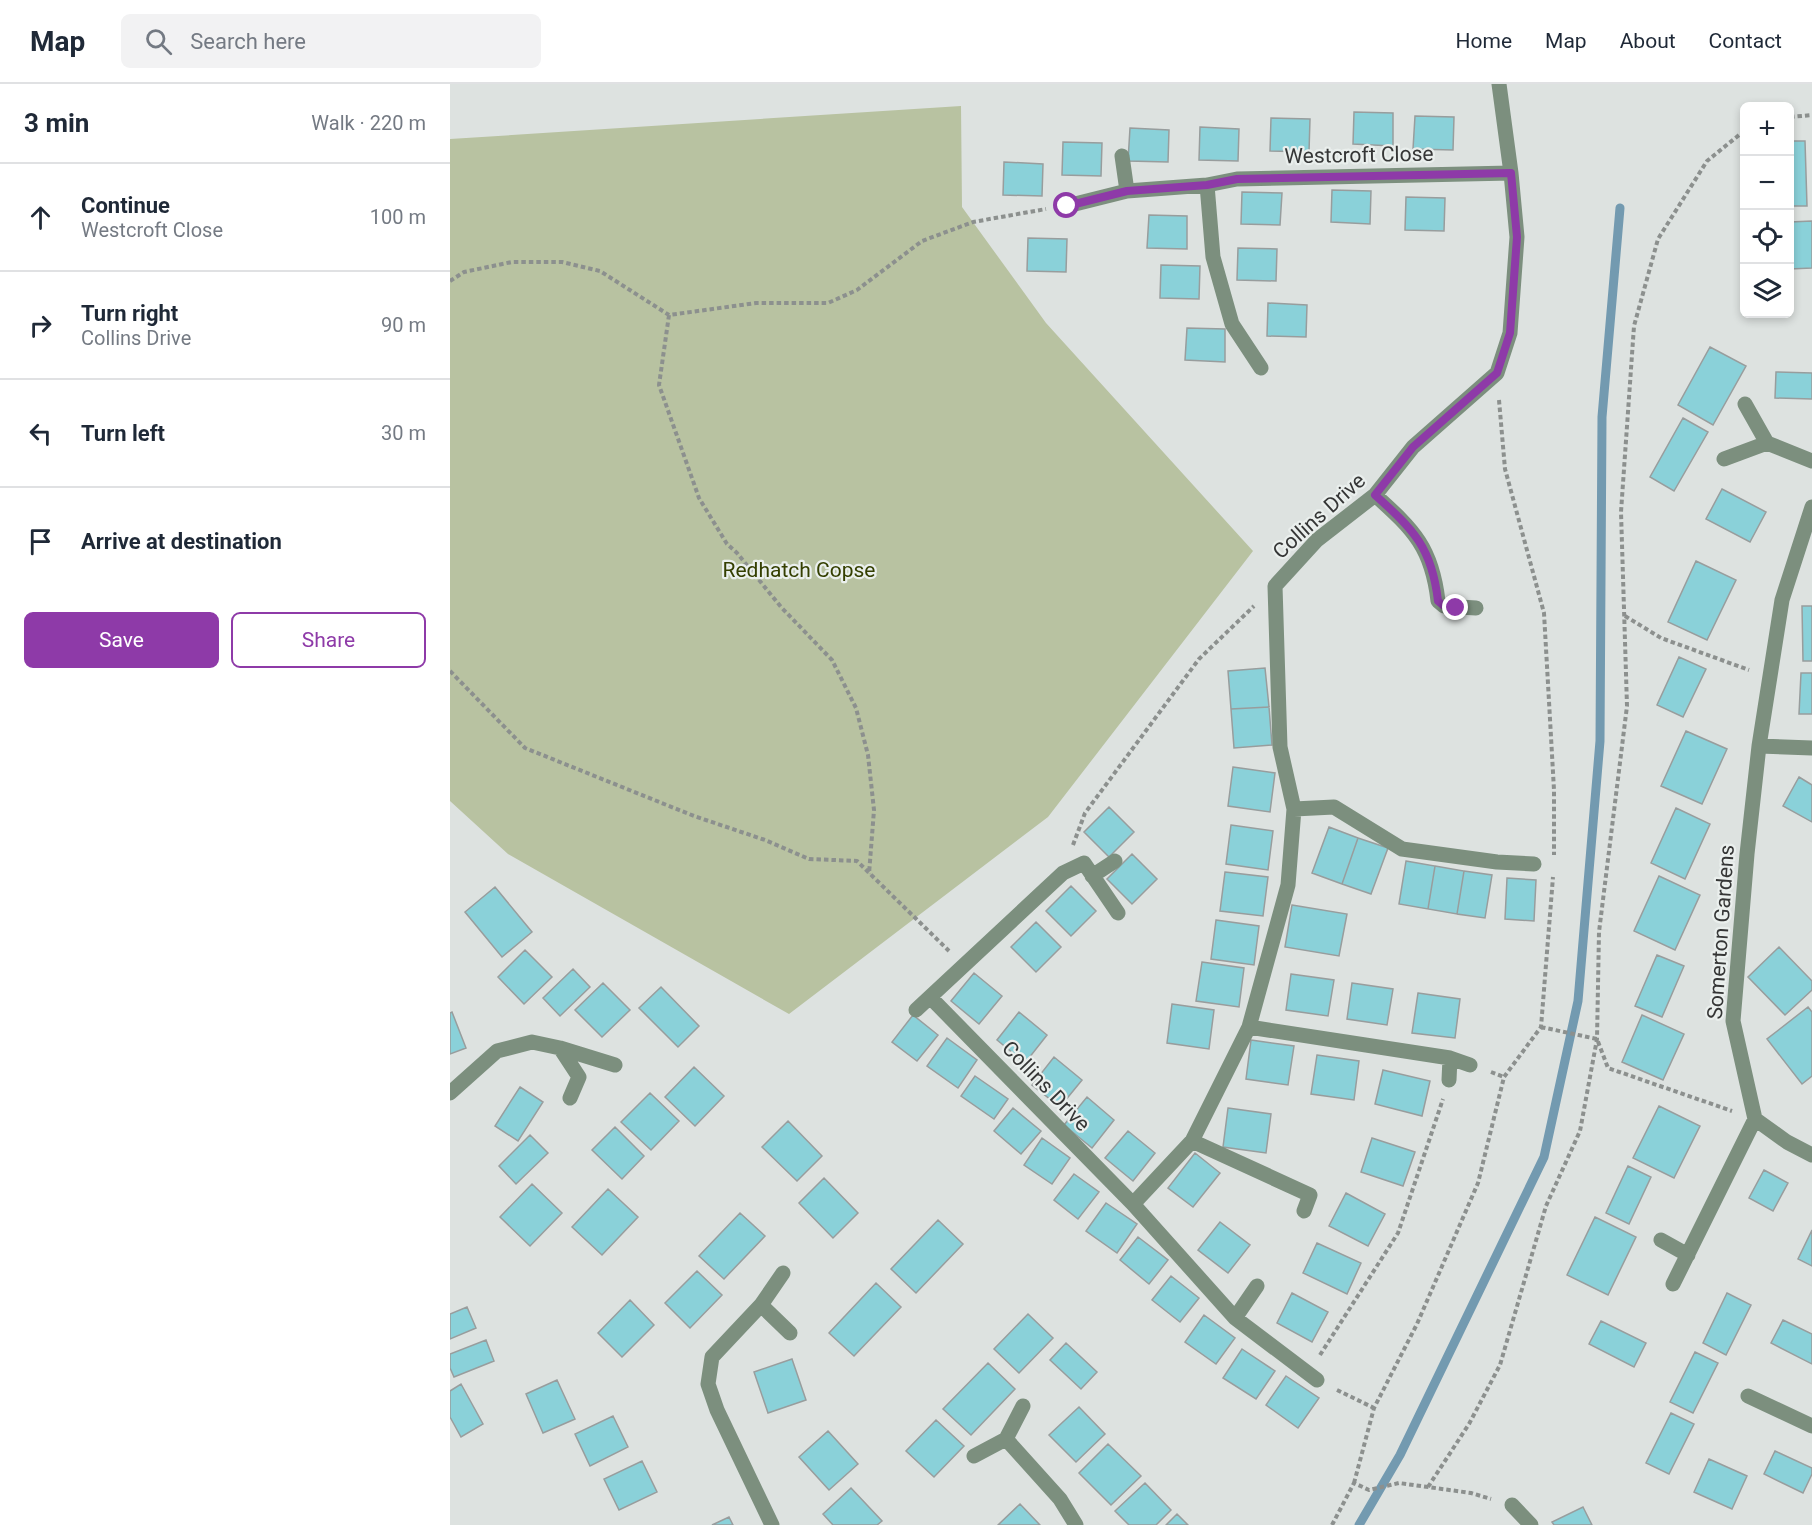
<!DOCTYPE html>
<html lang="en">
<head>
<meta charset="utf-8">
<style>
	:root { --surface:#fff; --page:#f2f2f3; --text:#1f2937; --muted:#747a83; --line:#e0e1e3; --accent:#8e3aa8 }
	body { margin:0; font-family:Roboto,sans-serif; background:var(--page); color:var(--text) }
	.controls { position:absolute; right:18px; top:18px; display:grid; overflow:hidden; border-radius:9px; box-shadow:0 3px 9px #0003 }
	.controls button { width:54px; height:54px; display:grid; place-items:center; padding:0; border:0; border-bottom:2px solid var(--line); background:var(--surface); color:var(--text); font:30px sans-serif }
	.stop { position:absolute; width:18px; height:18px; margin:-14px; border:4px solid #8e3aa8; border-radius:50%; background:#fff }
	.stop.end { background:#8e3aa8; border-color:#fff; box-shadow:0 2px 6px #0008 }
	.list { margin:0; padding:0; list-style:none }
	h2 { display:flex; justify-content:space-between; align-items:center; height:78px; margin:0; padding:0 24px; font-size:26px }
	h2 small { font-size:20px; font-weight:400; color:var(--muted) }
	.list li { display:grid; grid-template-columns:39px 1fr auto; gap:18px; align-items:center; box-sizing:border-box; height:108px; padding:0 24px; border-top:2px solid var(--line) }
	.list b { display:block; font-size:22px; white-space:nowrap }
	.list p { margin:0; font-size:20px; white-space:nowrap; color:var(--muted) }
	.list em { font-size:20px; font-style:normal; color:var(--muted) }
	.actions { display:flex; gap:12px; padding:18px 24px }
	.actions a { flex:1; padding:14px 0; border:2px solid var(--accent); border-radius:9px; text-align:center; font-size:21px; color:var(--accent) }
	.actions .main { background:var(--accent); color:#fff }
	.icon { flex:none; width:33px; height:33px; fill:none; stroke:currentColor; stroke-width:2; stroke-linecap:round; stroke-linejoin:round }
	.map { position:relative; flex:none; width:1362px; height:1441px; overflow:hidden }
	header { display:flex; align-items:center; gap:36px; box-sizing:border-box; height:84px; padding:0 30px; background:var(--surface); border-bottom:2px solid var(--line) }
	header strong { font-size:28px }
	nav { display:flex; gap:33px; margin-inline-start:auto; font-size:21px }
	.search { width:420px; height:54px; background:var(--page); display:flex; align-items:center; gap:15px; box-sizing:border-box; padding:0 21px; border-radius:9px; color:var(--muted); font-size:22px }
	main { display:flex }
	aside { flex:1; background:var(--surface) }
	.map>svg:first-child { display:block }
	.green { fill:#b8c2a1 }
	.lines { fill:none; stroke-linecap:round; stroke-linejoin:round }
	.stream { stroke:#739ab0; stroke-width:9 }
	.building { fill:#8ad1d9; stroke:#989d9d; stroke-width:1.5 }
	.path { stroke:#8c908e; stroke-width:4; stroke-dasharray:4.5 3; stroke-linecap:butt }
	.minor { stroke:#7c8f7e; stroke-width:15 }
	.route { stroke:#8e3aa8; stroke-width:8 }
	.labels { text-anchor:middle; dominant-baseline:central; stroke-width:4.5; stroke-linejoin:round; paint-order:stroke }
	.street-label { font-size:21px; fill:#353636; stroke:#eaefed }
	.park-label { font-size:21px; fill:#343f01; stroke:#eaefed }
</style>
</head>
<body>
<header>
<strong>Map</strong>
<div class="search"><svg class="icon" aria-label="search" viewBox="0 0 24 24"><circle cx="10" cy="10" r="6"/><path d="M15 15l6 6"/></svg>Search here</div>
<nav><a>Home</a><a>Map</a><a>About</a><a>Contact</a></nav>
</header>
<main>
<aside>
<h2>3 min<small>Walk · 220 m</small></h2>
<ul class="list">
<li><svg class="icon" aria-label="ahead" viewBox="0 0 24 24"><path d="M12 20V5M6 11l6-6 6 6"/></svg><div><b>Continue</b><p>Westcroft Close</p></div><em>100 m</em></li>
<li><svg class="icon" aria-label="right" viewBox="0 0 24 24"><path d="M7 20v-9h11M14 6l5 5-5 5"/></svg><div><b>Turn right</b><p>Collins Drive</p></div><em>90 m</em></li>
<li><svg class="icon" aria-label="left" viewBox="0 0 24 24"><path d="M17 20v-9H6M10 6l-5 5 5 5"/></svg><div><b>Turn left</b></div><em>30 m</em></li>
<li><svg class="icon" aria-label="arrive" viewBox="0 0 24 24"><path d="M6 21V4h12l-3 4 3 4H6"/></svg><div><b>Arrive at destination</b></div></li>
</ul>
<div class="actions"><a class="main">Save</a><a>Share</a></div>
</aside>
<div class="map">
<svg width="1362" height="1441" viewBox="0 0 1362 1441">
	<rect width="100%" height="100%" fill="#dde2e0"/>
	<path class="green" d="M511 22 512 123 596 239 803 467 598 733 339 930 58 770 0 717V55Z"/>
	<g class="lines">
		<path class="stream" d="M909 1441 950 1371 1094 1073 1128 917 1150 657 1152 333 1170 124"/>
	</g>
	<path class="building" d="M904 28 943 29V62L903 60Z
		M965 32 1004 33 1003 66 963 65Z
		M821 34 860 35 859 68 820 67Z
		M750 43 789 45 788 77 749 76Z
		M680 44 719 46 718 78 678 77Z
		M1340 57H1355L1357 122H1340Z
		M613 58 652 59 651 92 612 91Z
		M554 78 593 80 592 112 553 111Z
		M882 106 921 107 920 140 881 138Z
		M792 108 832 109 830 141 791 140Z
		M956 113 995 114 994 147 955 146Z
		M699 131 737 132V165L697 164Z
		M1362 137V184L1340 185V138Z
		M578 154 617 155 616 188 577 187Z
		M788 164 827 165 826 197 787 196Z
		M711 181 750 182 749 215 710 214Z
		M818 219 857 221 856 253 817 252Z
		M737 244 775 245V278L735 276Z
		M1260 263 1296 282 1263 341 1228 321Z
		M1326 288 1362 289V315L1325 314Z
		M1233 334 1258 348 1224 407 1200 393Z
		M1272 405 1316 428 1300 458 1256 435Z
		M1246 477 1286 496 1257 556 1218 538Z
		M1352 522H1362V577H1353Z
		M1229 573 1256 585 1233 633 1207 621Z
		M815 584 819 623 781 625 778 587Z
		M1351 589H1362V630H1349Z
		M819 623 822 661 784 664 781 625Z
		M1236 647 1277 665 1252 720 1211 702Z
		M783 683 825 689 820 728 778 722Z
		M1349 693 1362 701V738L1333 722Z
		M659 723 684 748 659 773 634 748Z
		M1226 724 1260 740 1235 795 1201 779Z
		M781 741 823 747 818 786 776 780Z
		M879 743 908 754 892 800 862 789Z
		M908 754 938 764 921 810 892 800Z
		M682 770 707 795 682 820 657 795Z
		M956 777 985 782 978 825 949 820Z
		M985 782 1014 787 1007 830 978 825Z
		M1014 787 1042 791 1035 834 1007 830Z
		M775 788 818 793 813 832 770 827Z
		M1209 792 1250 811 1225 866 1184 847Z
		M1057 794 1086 796 1084 837 1055 835Z
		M621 802 646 827 621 852 596 827Z
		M45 803 82 848 52 873 15 828Z
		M842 821 897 830 889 872 835 863Z
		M766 836 809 842 804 881 761 875Z
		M586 838 611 863 586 888 561 863Z
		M1329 863 1362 897V906L1335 931 1298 893Z
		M75 866 102 893 74 920 48 893Z
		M1207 871 1234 882 1212 933 1185 922Z
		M752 878 794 884 789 923 746 917Z
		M123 885 140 903 110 932 93 914Z
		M524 889 552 912 529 940 501 917Z
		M841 890 884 896 878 932 836 926Z
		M153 899 180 926 152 953 125 926Z
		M902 899 943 905 937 941 897 935Z
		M211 903 249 942 228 963 189 924Z
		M968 909 1010 915 1005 954 962 949Z
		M722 920 764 926 759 965 717 959Z
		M1358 923 1362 928V992L1352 1000 1317 955Z
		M2 928 16 964 0 970V929Z
		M569 928 597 951 575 979 547 956Z
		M463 931 488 951 467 977 442 958Z
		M1192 931 1234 950 1213 996 1172 978Z
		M497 954 527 976 508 1004 477 982Z
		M801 956 844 962 838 1001 796 995Z
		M867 971 909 977 904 1016 861 1010Z
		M604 973 632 996 610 1023 582 1001Z
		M244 983 274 1012 245 1042 215 1013Z
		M933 986 980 997 972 1032 925 1020Z
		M525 992 558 1015 544 1035 511 1012Z
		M70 1003 93 1018 68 1057 45 1042Z
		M200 1009 229 1037 201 1066 171 1038Z
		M637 1013 664 1036 642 1064 614 1041Z
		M1209 1022 1250 1042 1224 1094 1183 1074Z
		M563 1024 591 1047 571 1070 544 1047Z
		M778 1024 821 1030 816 1069 773 1063Z
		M338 1037 372 1072 347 1097 312 1063Z
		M165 1043 194 1072 172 1095 142 1066Z
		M678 1047 705 1069 683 1097 655 1074Z
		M80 1051 98 1069 66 1100 49 1082Z
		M592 1054 620 1074 602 1100 574 1081Z
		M922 1054 965 1068 953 1102 911 1088Z
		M745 1069 770 1089 743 1123 718 1104Z
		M1178 1082 1201 1093 1179 1140 1156 1129Z
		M1314 1086 1338 1099 1323 1127 1299 1114Z
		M624 1090 649 1108 628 1135 604 1116Z
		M374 1094 408 1129 383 1154 349 1119Z
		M82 1100 112 1129 80 1162 50 1133Z
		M158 1105 188 1133 152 1171 122 1143Z
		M896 1109 935 1130 918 1162 879 1142Z
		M656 1119 687 1140 667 1169 636 1147Z
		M290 1129 315 1152 274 1195 249 1172Z
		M1145 1133 1186 1153 1158 1211 1117 1191Z
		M488 1136 513 1160 466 1209 441 1185Z
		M770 1138 800 1161 778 1189 748 1166Z
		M1362 1146V1182L1348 1175Z
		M688 1153 718 1176 699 1200 670 1176Z
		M867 1159 911 1179 897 1210 853 1189Z
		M247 1187 272 1211 240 1244 215 1219Z
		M721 1192 749 1214 730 1238 702 1216Z
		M426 1199 451 1223 404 1272 379 1249Z
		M842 1209 878 1228 862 1258 827 1239Z
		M1277 1209 1301 1221 1276 1271 1253 1259Z
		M180 1216 204 1241 172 1273 148 1249Z
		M17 1223 26 1244 0 1255V1230Z
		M578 1230 603 1254 569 1289 544 1265Z
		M754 1231 785 1254 766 1280 735 1258Z
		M1333 1236 1362 1250V1280L1321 1259Z
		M1151 1237 1196 1259 1184 1283 1139 1260Z
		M36 1256 44 1277 4 1293 0 1284V1270Z
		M616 1259 647 1288 631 1305 600 1276Z
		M792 1265 825 1287 806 1315 773 1294Z
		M1245 1268 1268 1279 1243 1329 1220 1318Z
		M342 1275 356 1316 318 1329 304 1288Z
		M538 1279 565 1305 521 1351 493 1325Z
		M836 1292 869 1314 848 1344 816 1321Z
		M107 1296 125 1335 93 1349 76 1310Z
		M11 1300 33 1340 11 1353 0 1333V1307Z
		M629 1323 655 1350 626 1378 599 1351Z
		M1221 1329 1244 1340 1219 1390 1196 1379Z
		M163 1332 178 1363 140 1382 125 1350Z
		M486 1336 514 1362 484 1393 456 1367Z
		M378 1347 408 1380 379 1406 349 1373Z
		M658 1360 691 1392 661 1421 629 1389Z
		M1325 1367 1362 1384V1390L1353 1409 1314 1390Z
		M1259 1375 1297 1392 1282 1425 1244 1408Z
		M192 1377 207 1408 169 1426 154 1395Z
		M695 1399 721 1426 706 1441H679L665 1427Z
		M401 1404 432 1437 427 1441H383L373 1430Z
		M570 1420 590 1441H548Z
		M1133 1423 1142 1441H1104L1102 1438Z
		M727 1430 738 1441H716Z
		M279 1433 283 1441H262Z"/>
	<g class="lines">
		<path class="path" d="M1340 33 1362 31
			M0 197 14 188 62 178H112L150 187 219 231 306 219H378L407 206 472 157 523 138 596 125
			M219 231 209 301 249 414 277 460 287 469 331 523 382 576 406 624 418 671 424 726 419 790
			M1049 316 1055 385 1094 529 1104 706V771
			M1175 532 1211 554 1299 586
			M0 587 75 664 244 732 315 756 359 775 407 777 499 867
			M623 761 635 729 749 575 804 522
			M1091 943 1147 955 1158 984 1282 1027
			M1041 988 1054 993
			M870 1271 948 1149 993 1015
			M887 1306 924 1324
			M904 1399 924 1324 967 1240 1028 1099 1054 993 1091 943 1103 793
			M978 1403 1019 1340 1050 1281 1096 1122 1130 1047 1147 955 1149 848 1177 622 1171 428 1184 242 1208 155 1257 77 1294 47
			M882 1441 904 1399 919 1406 949 1399 1021 1409 1041 1415"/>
		<path class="minor" d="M672 72 677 107
			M757 101 763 173 782 240 811 284
			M617 122 677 107 757 101 787 95 1061 89
			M1295 320 1317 359
			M1274 375 1317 359 1362 377
			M925 411C964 446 982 464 988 517L994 522 1026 524
			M1362 423 1332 516 1309 662 1297 770 1283 937 1305 1035 1337 1058 1362 1071
			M1309 662 1362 664
			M844 725 884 723 952 765 1047 778 1084 780
			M642 792 665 777
			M480 913 683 1120 785 1234 867 1296
			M466 926 613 789 634 779 668 829
			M799 943 1000 974 1020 981
			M110 964 129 993 120 1014
			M999 996 1000 974
			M0 1009 47 967 82 958 110 964 165 981
			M742 1057 860 1111 854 1127
			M683 1120 742 1057 799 943 838 801 844 725 830 663 825 502 867 456 925 411 963 363 1047 289 1060 249 1067 153 1061 89 1049 0
			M1211 1156 1238 1171
			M1223 1200 1305 1035
			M311 1221 340 1249
			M785 1234 807 1202
			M1298 1312 1362 1342
			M573 1322 556 1355 610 1415 626 1441
			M524 1372 556 1355
			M1062 1421 1081 1441
			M322 1441 267 1326 258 1300 262 1273 311 1221 333 1189"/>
	</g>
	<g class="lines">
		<path class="route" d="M617 122 677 107 757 101 787 95 1061 89 1067 153 1060 249 1047 289 963 363 925 411C964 446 982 464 988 517L994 522 1006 524"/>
	</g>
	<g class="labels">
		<g class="street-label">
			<text transform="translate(909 71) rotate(-1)">Westcroft Close</text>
			<text transform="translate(869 432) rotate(-42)">Collins Drive</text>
			<text transform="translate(1271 848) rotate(-86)">Somerton Gardens</text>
			<text transform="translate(596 1002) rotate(46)">Collins Drive</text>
		</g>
		<g class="park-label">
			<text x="349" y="486">Redhatch Copse</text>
		</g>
	</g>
</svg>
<div class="controls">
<button>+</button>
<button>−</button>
<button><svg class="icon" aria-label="locate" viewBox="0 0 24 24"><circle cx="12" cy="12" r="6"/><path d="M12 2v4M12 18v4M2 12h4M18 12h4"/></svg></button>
<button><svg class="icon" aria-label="layers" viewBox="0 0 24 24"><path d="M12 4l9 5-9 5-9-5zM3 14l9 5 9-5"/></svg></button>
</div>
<div class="stop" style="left:617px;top:122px"></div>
<div class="stop end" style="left:1006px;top:524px"></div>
</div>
</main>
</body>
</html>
